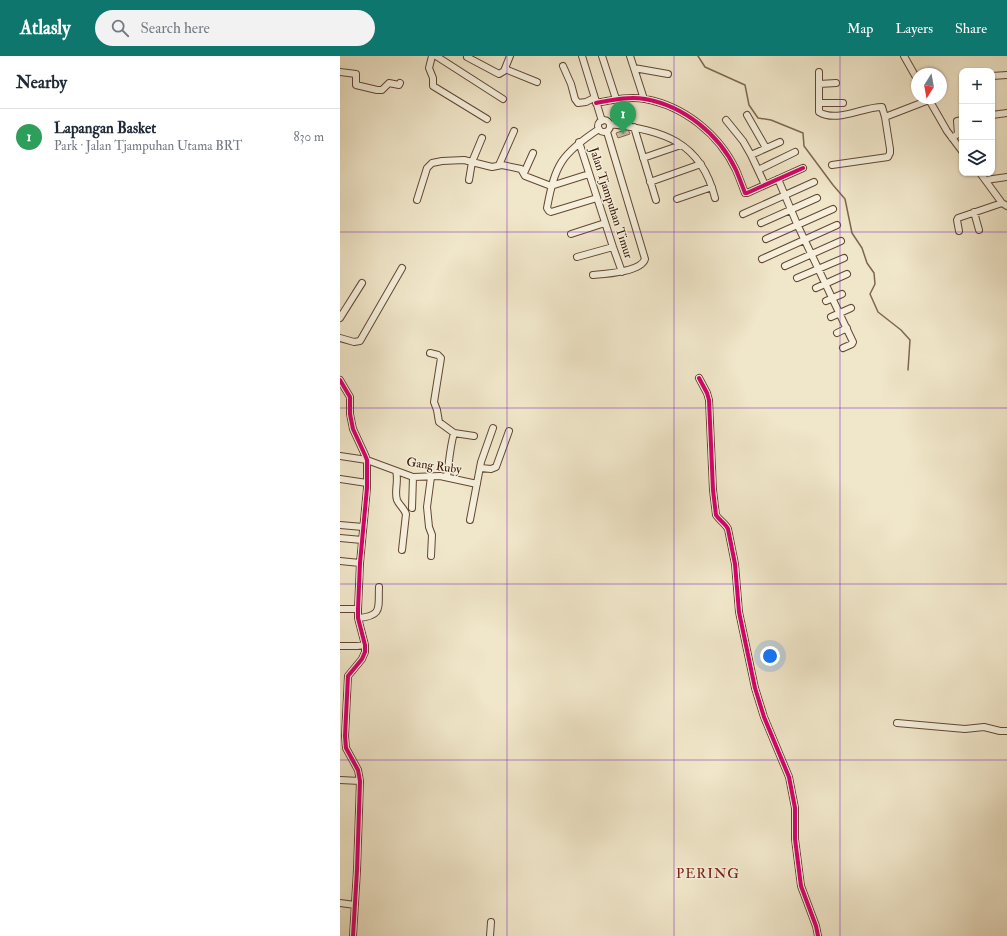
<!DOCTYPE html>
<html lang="en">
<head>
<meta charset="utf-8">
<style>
	:root { --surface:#fff; --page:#f2f2f3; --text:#1f2937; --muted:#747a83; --line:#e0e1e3; --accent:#0f766e }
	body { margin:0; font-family:"IM FELL Double Pica",serif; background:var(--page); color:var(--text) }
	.controls { position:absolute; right:12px; top:12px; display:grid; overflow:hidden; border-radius:8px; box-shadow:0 1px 3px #0004 }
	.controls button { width:36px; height:36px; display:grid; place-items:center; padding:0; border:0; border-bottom:1px solid var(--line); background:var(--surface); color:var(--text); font:20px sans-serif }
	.compass { position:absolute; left:571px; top:12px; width:36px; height:36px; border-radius:50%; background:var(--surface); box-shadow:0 1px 3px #0004; rotate:191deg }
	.you { position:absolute; left:430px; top:600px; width:14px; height:14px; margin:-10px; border:3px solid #fff; border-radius:50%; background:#1a73e8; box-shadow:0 0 0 6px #1a73e833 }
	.badge { display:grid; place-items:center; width:26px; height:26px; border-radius:50%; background:var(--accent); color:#fff; font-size:13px; font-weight:700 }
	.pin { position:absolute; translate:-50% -33px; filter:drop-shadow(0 1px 2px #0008) }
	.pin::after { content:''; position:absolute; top:21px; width:14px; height:12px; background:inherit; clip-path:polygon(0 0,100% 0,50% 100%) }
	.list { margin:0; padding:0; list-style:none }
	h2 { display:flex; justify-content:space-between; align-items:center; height:52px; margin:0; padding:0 16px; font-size:17px }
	h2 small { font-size:13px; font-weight:400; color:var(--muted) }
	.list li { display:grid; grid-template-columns:26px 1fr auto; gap:12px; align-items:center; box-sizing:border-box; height:56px; padding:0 16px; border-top:1px solid var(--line) }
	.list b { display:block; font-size:15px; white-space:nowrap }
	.list p { margin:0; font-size:13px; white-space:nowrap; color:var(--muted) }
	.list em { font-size:13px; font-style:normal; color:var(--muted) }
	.icon { flex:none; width:22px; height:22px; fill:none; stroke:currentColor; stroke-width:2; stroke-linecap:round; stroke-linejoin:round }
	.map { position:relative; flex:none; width:667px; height:880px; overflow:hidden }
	header { display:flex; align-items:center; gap:24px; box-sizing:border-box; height:56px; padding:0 20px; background:var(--accent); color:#fff }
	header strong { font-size:19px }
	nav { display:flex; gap:22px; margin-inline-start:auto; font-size:14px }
	.search { width:280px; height:36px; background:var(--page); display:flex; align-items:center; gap:10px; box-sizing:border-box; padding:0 14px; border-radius:22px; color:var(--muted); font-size:15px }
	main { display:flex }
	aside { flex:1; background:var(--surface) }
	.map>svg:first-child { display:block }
	.green { fill:#d0c2a7; stroke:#816a54 }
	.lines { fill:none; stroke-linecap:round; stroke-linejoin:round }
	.stream { stroke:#7d6650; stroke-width:1.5 }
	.minor-casing { stroke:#624733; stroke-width:8 }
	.minor { stroke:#f5efdc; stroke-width:6 }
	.cycleway-casing { stroke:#f5efdc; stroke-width:6 }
	.cycleway { stroke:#d6006c; stroke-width:4 }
	.grid { fill:none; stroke:#7b2cbf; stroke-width:1; stroke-opacity:0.55 }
	.labels { text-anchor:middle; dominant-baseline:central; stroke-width:3; stroke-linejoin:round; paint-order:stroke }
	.street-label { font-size:12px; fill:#321201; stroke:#f5efdc }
	.quarter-label { font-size:14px; letter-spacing:1px; fill:#7a1f14; stroke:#f5efdc }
</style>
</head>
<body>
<header>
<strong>Atlasly</strong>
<div class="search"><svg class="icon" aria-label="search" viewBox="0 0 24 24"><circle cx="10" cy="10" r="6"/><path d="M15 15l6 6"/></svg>Search here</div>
<nav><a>Map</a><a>Layers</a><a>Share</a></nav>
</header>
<main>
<aside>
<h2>Nearby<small></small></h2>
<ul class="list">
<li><span class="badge" style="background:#2e9e5b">1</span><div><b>Lapangan Basket</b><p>Park · Jalan Tjampuhan Utama BRT</p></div><em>830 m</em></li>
</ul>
</aside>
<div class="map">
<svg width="667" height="880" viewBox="0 0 667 880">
	<rect width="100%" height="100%" fill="#f0e6c9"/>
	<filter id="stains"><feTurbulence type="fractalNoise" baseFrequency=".005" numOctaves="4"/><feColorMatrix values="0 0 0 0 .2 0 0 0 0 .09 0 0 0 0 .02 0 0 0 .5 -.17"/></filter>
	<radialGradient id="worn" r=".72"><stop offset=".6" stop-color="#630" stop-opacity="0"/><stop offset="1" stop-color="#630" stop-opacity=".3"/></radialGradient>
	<path class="green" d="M288 73 290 78 278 82 276 77Z"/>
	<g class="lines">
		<path class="stream" d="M358 0 365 11 405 29 409 49 418 62 431 64 463 77 464 90 493 129 505 143 512 177 522 192 527 207 534 217 535 228 530 238 538 256 561 274 570 284 568 314"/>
		<g class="minor-casing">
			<path id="minor" d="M92 0 89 12 93 22V30L147 63
				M96 0 163 43
				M242 0 262 65
				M262 0 276 43
				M290 0 304 43
				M564 0 577 23
				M127 1 159 18 164 15 170 0
				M223 10 231 28 235 43 238 47 246 46 254 42
				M294 12 328 18
				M165 13 197 26
				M0 16 16 18V29L37 34H42L49 27 59 29 60 27
				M479 16V56C497 67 522 51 542 51L545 61 550 93V97L548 101 492 109
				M652 20 667 19
				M479 28 496 27
				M588 42 607 75 622 95
				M256 47C272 44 289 40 305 43 344 50 379 78 396 114 399 121 402 129 405 137H407L463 112
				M479 47H503
				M407 59 426 92
				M652 59 667 57
				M545 61 589 44
				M258 70a6 6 0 1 1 12 0a6 6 0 1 1-12 0Z
				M386 64 403 85 411 99 425 129
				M270 68C322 74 361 85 375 142
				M294 71 316 144
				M612 82 618 78 617 65 622 64
				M239 86 273 191 282 216
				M411 99 440 86
				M303 102 341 89
				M159 109 174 75
				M418 114 455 96
				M184 117 193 97
				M640 117 662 147 667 150
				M438 123 457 168 513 286 512 288 503 292
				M129 124 132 106 142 82
				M646 124 667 121
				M310 126 361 108
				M257 142 211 156 209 155 207 152C215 109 221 98 259 73
				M337 143 372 131
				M77 144 87 112 92 107 102 105 124 104 152 111 162 109 181 113 185 120 211 130 249 118
				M634 156 639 174
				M403 158 474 126
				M421 167 477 142
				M619 175 617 164 618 162 662 147
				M231 178 265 167
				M426 183 493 153
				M237 201 273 191
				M422 203 497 169
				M445 210 501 185
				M253 219C265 218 301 216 305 203L267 76
				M457 222 504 202
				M476 232 507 218
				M486 245 502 238
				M491 261 511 252
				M0 262 22 227
				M497 277 507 272
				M0 282 14 286 20 285 62 212
				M90 297 98 299 101 302 94 346 97 354 99 366 114 377 134 380
				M359 322 367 337 369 344 373 434 376 459C379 464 385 467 388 473L395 508 399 556 415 632 424 661 449 721 455 752V783L461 830 476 870 478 880
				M0 324 10 341V358L13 373 25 399 27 404V432L20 507 18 553V562L25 589V596L22 603 8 620 5 680 6 692 18 714 20 725 17 814 13 880
				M0 400 27 404 73 421 100 420 137 428
				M141 412 151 413 156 411 169 375
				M56 415C59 425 54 435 57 444 59 449 64 452 66 458L62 494
				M91 421 87 451 89 471 92 479 91 500
				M107 421C109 406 110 391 114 377
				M0 423 27 427
				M72 452 73 421
				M130 464 141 406 153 372
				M0 469 23 471
				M0 482 22 484
				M0 505 20 507
				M0 553H18
				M18 562C43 560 38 552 39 531
				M0 590H17L25 589
				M557 667 625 673 644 671 660 675H667
				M0 724 20 725
				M0 847 15 849
				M150 880 151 866"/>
		</g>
		<use href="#minor" class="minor"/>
		<g class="cycleway-casing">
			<path id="cycleway" d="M256 47C272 44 289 40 305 43 344 50 379 78 396 114 399 121 402 129 405 137H407L463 112
				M359 322 367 337 369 344 373 434 376 459C379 464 385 467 388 473L395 508 399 556 415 632 424 661 449 721 455 752V783L461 830 476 870 478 880
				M0 324 10 341V358L13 373 25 399 27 404V432L20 507 18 553V562L25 589V596L22 603 8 620 5 680 6 692 18 714 20 725 17 814 13 880"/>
		</g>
		<use href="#cycleway" class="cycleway"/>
	</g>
	<path class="grid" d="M167 0V880M334 0V880M500 0V880M0 176H667M0 352H667M0 528H667M0 704H667"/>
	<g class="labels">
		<g class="street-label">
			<text transform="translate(271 147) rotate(72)">Jalan Tjampuhan Timur</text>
			<text transform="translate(94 410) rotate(8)">Gang Ruby</text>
		</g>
		<g class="quarter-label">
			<text x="368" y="817">PERING</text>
		</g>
	</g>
	<rect width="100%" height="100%" filter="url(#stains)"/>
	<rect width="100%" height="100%" fill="url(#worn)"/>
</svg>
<div class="controls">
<button>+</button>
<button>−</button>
<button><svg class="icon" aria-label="layers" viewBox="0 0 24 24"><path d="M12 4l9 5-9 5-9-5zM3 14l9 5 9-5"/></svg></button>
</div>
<svg class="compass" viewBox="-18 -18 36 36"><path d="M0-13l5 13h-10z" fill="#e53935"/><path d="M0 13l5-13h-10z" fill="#747a83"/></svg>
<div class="you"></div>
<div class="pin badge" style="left:283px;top:78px;background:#2e9e5b">1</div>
</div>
</main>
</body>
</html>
